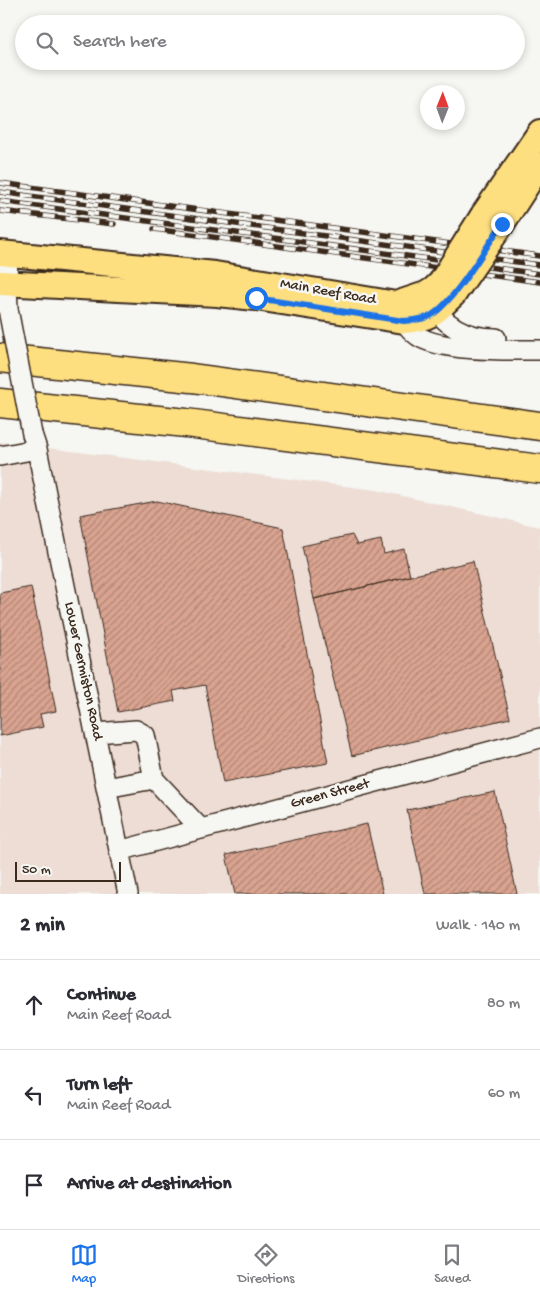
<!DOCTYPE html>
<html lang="en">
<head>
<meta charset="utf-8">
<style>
	:root { --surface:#fff; --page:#f2f2f3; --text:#2b2b33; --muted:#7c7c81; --line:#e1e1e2; --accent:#1a73e8 }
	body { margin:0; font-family:"Gochi Hand",sans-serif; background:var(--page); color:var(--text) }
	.compass { position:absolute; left:420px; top:85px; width:45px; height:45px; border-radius:50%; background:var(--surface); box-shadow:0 2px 8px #0003; rotate:1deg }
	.scale { position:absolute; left:15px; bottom:12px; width:106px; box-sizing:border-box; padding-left:5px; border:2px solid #3b2a1e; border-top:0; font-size:14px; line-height:18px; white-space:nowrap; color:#3b2a1e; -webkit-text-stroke:4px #f6f6f2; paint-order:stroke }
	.stop { position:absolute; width:15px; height:15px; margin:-11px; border:4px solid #1a73e8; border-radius:50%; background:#fff }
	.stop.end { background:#1a73e8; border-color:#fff; box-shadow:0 1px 5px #0008 }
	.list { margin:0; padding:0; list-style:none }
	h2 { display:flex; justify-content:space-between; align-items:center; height:65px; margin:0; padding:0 20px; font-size:21px }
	h2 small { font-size:16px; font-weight:400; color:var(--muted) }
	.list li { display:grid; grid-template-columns:32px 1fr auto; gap:15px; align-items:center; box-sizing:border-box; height:90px; padding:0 20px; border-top:1px solid var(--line) }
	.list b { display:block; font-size:19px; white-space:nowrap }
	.list p { margin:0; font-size:16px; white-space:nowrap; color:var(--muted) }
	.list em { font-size:16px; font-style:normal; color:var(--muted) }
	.icon { flex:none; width:28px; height:28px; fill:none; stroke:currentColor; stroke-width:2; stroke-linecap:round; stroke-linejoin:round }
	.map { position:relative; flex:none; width:540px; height:894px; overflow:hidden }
	.search { position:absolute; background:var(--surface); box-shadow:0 2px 8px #0003; left:15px; right:15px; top:15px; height:55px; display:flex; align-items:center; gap:12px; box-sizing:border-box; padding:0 18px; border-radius:28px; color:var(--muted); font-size:19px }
	.sheet { height:335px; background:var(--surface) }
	nav { display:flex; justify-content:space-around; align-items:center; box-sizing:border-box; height:70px; border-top:1px solid var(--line); background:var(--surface); font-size:14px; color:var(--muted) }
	nav a { display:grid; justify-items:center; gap:2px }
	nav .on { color:var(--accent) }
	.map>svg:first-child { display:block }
	.built { fill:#edddd5 }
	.building { fill:url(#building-hatch); stroke:#3b2a1e }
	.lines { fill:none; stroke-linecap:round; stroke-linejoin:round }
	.minor-casing { stroke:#3b2a1e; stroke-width:22 }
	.major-casing { stroke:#3b2a1e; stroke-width:28 }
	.highway-casing { stroke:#3b2a1e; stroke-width:31 }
	.minor { stroke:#f6f6f2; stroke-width:19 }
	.major { stroke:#fddf80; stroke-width:24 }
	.highway { stroke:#fddf80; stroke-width:28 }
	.rail-casing { stroke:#3b2a1e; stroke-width:5.5 }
	.rail { stroke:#f6f6f2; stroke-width:4; stroke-dasharray:11; stroke-linecap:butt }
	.minor-bridge-casing { stroke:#3b2a1e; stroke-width:22; stroke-linecap:butt }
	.major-bridge-casing { stroke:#3b2a1e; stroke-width:28; stroke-linecap:butt }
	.minor-bridge { stroke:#f6f6f2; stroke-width:19 }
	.major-bridge { stroke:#fddf80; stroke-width:24 }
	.route { stroke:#1a73e8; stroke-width:6 }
	.labels { text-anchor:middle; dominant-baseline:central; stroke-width:5; stroke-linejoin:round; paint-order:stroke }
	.street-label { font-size:15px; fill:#3b2a1e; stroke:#f6f6f2 }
</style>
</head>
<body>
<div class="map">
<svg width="540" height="894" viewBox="0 0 540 894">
	<defs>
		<pattern id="building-hatch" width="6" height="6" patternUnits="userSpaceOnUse" patternTransform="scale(1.25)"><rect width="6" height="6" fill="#d9a390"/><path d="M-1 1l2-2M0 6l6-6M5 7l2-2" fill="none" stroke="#b18575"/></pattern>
	</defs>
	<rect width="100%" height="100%" fill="#f6f6f2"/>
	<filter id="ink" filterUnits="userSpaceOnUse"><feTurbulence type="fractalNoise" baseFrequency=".02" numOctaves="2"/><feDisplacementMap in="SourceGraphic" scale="10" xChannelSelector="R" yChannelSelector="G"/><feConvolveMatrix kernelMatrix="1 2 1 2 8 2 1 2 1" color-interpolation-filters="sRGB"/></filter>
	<g filter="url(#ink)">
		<path class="built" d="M0 442 376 490 540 527V894H0Z"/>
		<path class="building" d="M157 501 283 528 328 763 223 783 205 685 173 691 175 701 118 712 80 515Z
			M352 535 357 545 381 540 384 554 404 549 410 576 314 599 302 546Z
			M473 561 510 718 352 756 314 599Z
			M31 587 56 711 40 714 43 727 0 736V593Z
			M495 792 517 894H425L407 810Z
			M367 824 383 894H235L226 855Z"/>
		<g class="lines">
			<g class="minor-casing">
				<path id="minor" d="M8 253 7 284 8 309
					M429 299C443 326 466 338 496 338
					M399 312C404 321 409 330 418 336 442 352 510 350 540 350
					M32 434 37 449 128 894
					M0 456 37 449
					M95 733 136 730 145 735 154 779 201 829
					M106 788 154 779
					M119 851 540 738"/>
			</g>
			<g class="major-casing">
				<path id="major" d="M483 215 540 132
					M502 224 540 165
					M0 253 215 274 396 304 426 294 434 289 441 282
					M0 283 217 294 256 298 404 321C432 318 435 313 454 294"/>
			</g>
			<g class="highway-casing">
				<path id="highway" d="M0 358 192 378 540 426
					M0 403 186 423 540 469"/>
			</g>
			<use href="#minor" class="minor"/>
			<use href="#major" class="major"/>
			<use href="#highway" class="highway"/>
			<g class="rail-casing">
				<path id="rail" d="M0 183 540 256
					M0 192 540 265
					M0 201 540 274
					M0 211 114 224
					M154 229 540 282"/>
			</g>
			<use href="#rail" class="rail"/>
			<g class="minor-bridge-casing">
				<path id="minor-bridge" d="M8 309 32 434"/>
			</g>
			<g class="major-bridge-casing">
				<path id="major-bridge" d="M441 282 483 215
					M454 294 502 224"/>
			</g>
			<use href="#minor-bridge" class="minor-bridge"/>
			<use href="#major-bridge" class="major-bridge"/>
		</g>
	</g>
	<g class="lines" filter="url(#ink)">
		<path class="route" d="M256 298 404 321C413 320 422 320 430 316 453 304 486 247 502 224"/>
	</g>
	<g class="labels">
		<g class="street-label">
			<text transform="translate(328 292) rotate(10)">Main Reef Road</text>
			<text transform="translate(83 671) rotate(78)">Lower Germiston Road</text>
			<text transform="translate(330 794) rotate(-15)">Green Street</text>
		</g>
	</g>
</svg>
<svg class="compass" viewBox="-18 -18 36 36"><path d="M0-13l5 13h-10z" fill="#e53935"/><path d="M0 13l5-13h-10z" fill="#7c7c81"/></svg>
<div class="scale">50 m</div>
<div class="stop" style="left:256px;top:298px"></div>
<div class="stop end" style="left:502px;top:224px"></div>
<div class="search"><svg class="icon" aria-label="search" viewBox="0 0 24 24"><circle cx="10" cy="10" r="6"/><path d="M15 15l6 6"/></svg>Search here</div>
</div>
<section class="sheet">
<h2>2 min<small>Walk · 140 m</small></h2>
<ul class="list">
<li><svg class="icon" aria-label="ahead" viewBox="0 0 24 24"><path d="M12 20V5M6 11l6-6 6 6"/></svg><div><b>Continue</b><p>Main Reef Road</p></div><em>80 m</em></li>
<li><svg class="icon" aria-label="left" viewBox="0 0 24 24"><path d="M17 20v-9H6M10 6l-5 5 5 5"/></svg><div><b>Turn left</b><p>Main Reef Road</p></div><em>60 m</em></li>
<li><svg class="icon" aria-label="arrive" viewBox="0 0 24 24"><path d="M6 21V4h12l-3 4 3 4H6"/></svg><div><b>Arrive at destination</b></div></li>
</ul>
</section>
<nav>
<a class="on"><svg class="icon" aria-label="map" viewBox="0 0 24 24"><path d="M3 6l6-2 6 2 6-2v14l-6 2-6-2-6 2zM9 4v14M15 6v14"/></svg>Map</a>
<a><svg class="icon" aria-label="directions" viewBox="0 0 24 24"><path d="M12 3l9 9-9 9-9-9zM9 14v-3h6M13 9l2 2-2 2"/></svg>Directions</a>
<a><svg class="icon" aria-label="saved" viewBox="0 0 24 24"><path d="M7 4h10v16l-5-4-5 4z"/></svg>Saved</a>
</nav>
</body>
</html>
